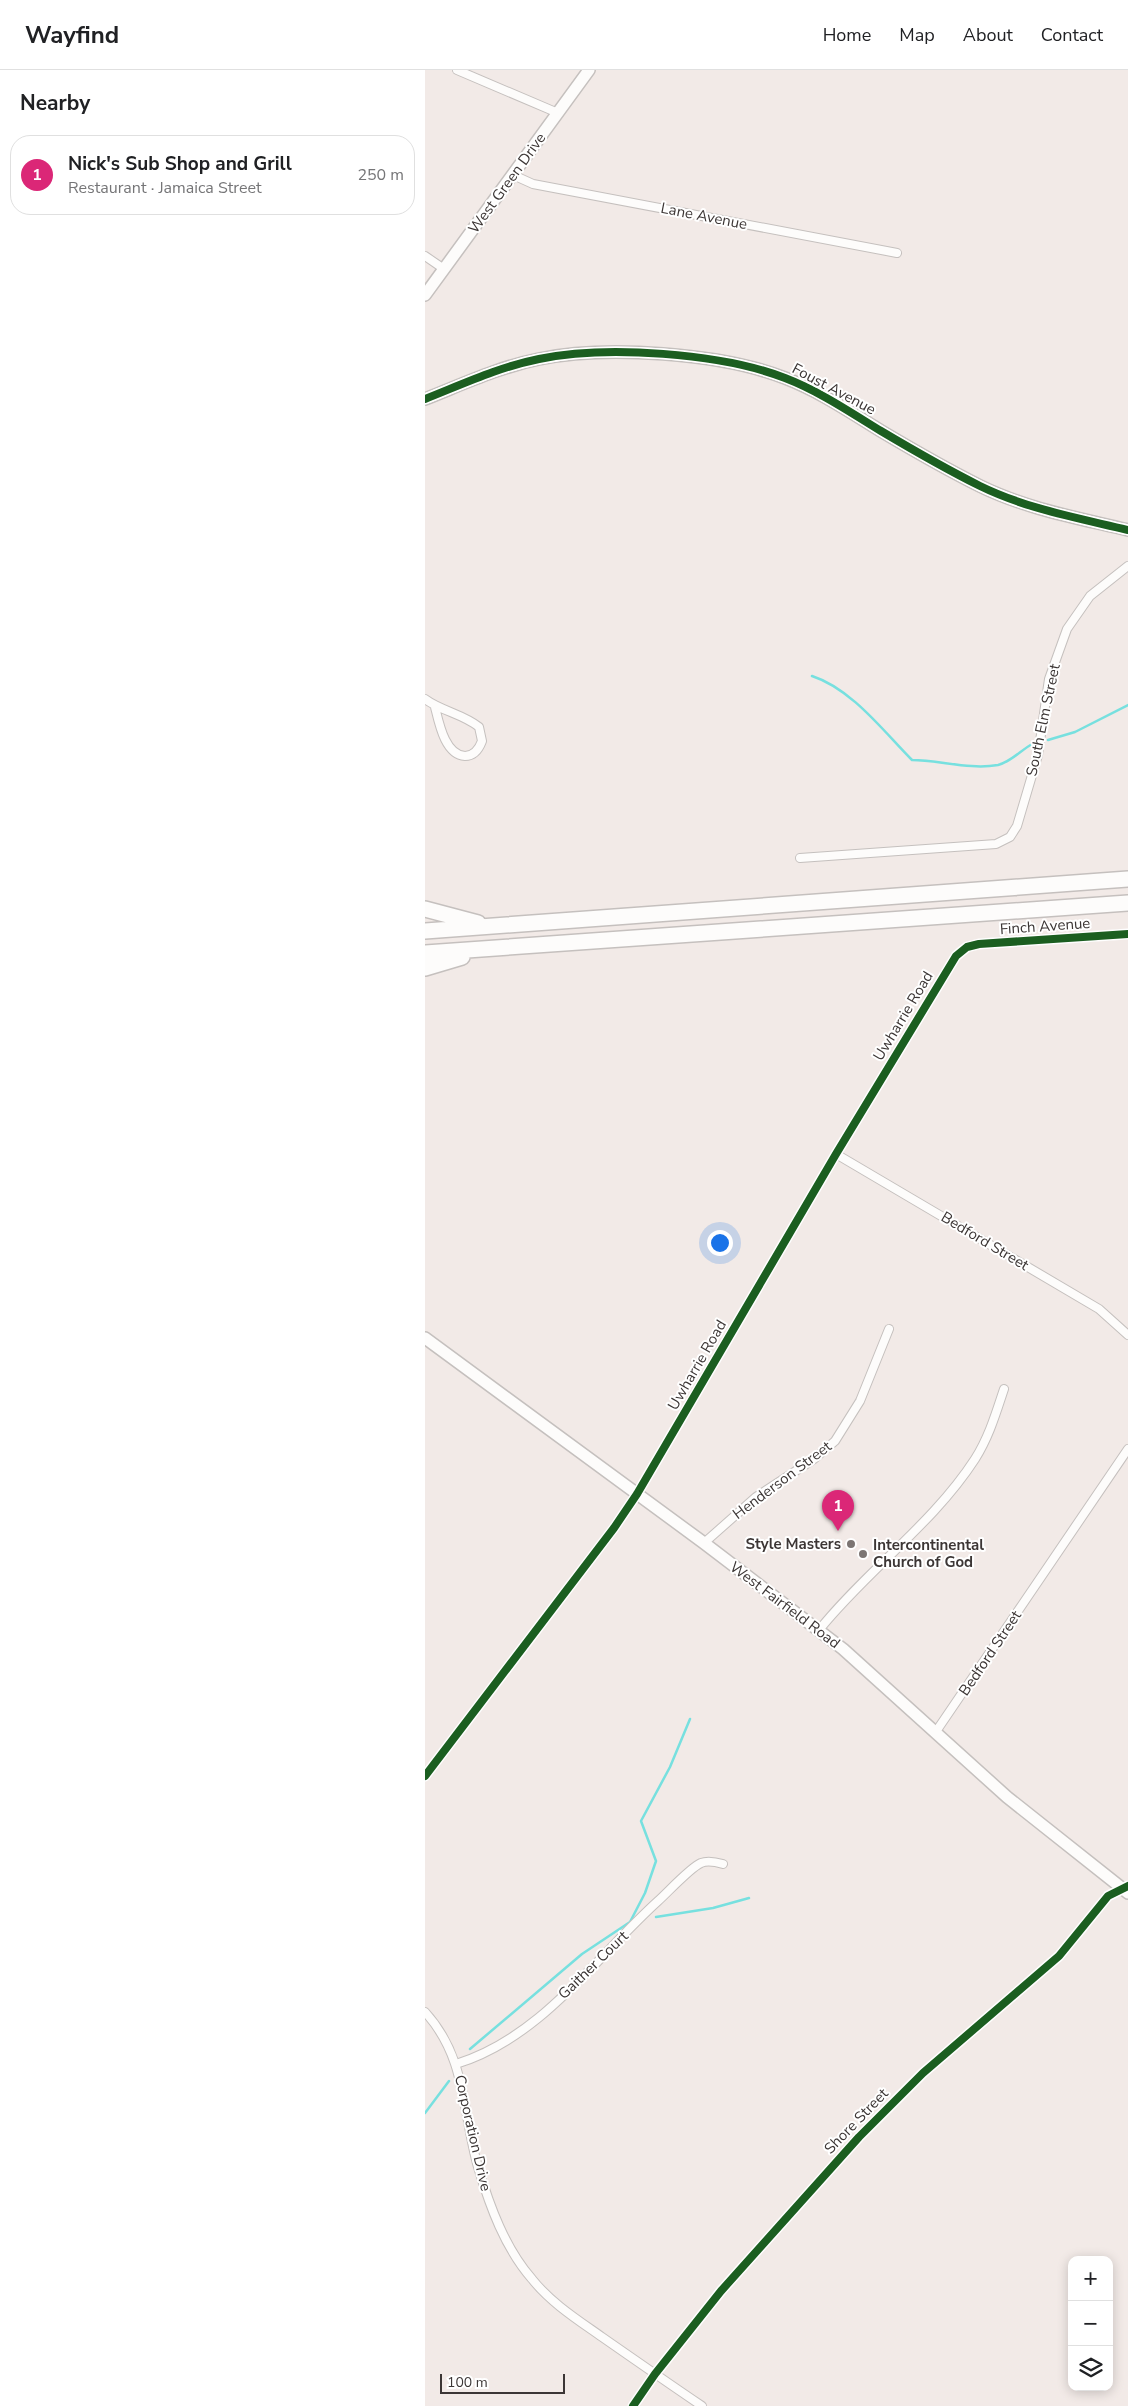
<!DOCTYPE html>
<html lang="en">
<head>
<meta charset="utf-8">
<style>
	:root { --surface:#fff; --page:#f2f2f2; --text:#202124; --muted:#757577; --line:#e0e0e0; --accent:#db2777 }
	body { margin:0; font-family:"Nunito Sans",sans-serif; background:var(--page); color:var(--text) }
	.controls { position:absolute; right:15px; bottom:15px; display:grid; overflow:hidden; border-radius:10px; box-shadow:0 2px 12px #0003 }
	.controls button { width:45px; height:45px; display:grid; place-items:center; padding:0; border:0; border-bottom:1px solid var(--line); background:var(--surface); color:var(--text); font:25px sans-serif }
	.scale { position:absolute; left:15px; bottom:12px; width:125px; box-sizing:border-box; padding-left:5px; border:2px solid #3c3635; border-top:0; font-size:14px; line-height:18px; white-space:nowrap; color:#3c3635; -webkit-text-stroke:4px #fff; paint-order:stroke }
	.you { position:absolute; left:294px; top:1172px; width:18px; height:18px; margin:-12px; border:4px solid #fff; border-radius:50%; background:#1a73e8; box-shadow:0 0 0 8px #1a73e833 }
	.badge { display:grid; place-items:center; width:32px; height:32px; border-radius:50%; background:var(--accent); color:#fff; font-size:16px; font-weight:700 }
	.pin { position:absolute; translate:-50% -41px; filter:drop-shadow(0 1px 2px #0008) }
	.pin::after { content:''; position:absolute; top:26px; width:18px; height:15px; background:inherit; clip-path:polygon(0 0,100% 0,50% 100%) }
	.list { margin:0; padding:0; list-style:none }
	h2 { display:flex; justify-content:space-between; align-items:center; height:65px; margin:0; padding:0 20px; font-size:21px }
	h2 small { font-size:16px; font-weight:400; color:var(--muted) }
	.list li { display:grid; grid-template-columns:32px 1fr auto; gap:15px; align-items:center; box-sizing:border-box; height:80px; margin:0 10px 10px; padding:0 10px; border:1px solid var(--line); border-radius:20px }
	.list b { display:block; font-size:19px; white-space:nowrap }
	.list p { margin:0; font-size:16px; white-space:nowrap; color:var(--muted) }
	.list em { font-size:16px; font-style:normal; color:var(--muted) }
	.icon { flex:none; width:28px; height:28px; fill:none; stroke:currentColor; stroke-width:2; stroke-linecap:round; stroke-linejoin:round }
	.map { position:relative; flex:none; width:703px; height:2336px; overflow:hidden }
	header { display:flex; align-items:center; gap:30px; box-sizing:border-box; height:70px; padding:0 25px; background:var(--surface); border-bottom:1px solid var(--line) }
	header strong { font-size:24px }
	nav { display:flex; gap:28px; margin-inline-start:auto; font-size:18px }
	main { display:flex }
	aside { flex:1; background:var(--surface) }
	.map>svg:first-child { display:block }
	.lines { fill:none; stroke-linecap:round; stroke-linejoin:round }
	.stream { stroke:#77e0df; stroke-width:2.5 }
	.street-casing { stroke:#c5c0be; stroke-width:10 }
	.secondary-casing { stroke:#c5c0be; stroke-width:14 }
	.highway-casing { stroke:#c5c0be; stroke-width:18 }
	.street { stroke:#fdfcfb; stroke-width:8 }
	.secondary { stroke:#fdfcfb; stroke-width:11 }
	.highway { stroke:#fdfcfb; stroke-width:15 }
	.cycleway-casing { stroke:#fff; stroke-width:11 }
	.cycleway { stroke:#1b5e20; stroke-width:8 }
	.poi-dot { fill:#7c7573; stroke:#fff; stroke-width:2 }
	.labels { text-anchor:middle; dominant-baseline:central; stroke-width:4; stroke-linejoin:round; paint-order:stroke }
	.street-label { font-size:15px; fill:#3c3635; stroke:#fff }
	.poi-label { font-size:15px; font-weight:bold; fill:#3c3635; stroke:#fff; text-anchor:end }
</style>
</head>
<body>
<header>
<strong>Wayfind</strong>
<nav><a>Home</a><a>Map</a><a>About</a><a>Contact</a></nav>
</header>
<main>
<aside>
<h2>Nearby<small></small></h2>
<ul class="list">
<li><span class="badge">1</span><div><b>Nick's Sub Shop and Grill</b><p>Restaurant · Jamaica Street</p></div><em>250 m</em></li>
</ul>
</aside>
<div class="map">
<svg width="703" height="2336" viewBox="0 0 703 2336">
	<rect width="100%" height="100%" fill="#f2eae7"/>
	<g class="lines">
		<path class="stream" d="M387 606C427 619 459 662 487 690 515 690 544 700 573 695 586 692 597 679 609 673
			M623 670 650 662 703 635
			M231 1847 288 1838 324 1828
			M205 1852 220 1823 231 1791 216 1751 245 1697 265 1649
			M45 1979 157 1884 205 1852
			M0 2043 24 2011"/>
		<g class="street-casing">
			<path id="street" d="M32 0 133 43
				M88 105 108 114 472 183
				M0 186 19 199
				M0 629C16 641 38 644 54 657L57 671C54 679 49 686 40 686 20 685 14 653 10 637
				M375 788 571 774 585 767 592 756 613 685 624 609 642 559 665 526 703 496
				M411 1084 674 1239 703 1265
				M279 1473 331 1427 389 1389 410 1371 435 1331 464 1259
				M394 1560C442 1500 508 1454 550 1389 564 1367 571 1343 579 1319
				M510 1663 703 1379
				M0 1706 189 1458 212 1424 411 1084 531 886 542 877 554 874 703 864
				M0 1942C42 1988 37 2042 53 2097 65 2137 80 2178 107 2209 126 2233 153 2250 177 2267 210 2290 243 2313 277 2336
				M31 1994C116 1968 170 1888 233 1831 243 1822 266 1797 276 1793 283 1790 291 1792 298 1794
				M208 2336 230 2304 296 2221 434 2067 498 2003 634 1886 683 1826 701 1817"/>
		</g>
		<g class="secondary-casing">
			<path id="secondary" d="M0 225 164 0
				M0 329C38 314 74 297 114 289 181 275 296 283 360 308 394 321 425 342 456 361 488 380 521 399 555 416 602 439 653 448 703 460
				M0 1268 279 1473 418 1579 582 1727 703 1823"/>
		</g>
		<g class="highway-casing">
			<path id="highway" d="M0 839 53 853
				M0 861 703 809
				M0 883 703 833
				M0 898 37 887"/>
		</g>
		<use href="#street" class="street"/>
		<use href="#secondary" class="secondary"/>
		<use href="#highway" class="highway"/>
		<g class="cycleway-casing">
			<path id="cycleway" d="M0 329C38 314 74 297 114 289 181 275 296 283 360 308 394 321 425 342 456 361 488 380 521 399 555 416 602 439 653 448 703 460
				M0 1706 189 1458 212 1424 411 1084 531 886 542 877 554 874 703 864
				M208 2336 230 2304 296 2221 434 2067 498 2003 634 1886 683 1826 703 1816"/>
		</g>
		<use href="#cycleway" class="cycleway"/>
	</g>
	<g class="poi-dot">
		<circle cx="426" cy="1474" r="5"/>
		<circle cx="438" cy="1484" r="5"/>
	</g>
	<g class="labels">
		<g class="street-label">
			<text transform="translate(82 113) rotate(-54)">West Green Drive</text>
			<text transform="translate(279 146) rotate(11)">Lane Avenue</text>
			<text transform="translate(409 319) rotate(28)">Foust Avenue</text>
			<text transform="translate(618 650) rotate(-78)">South Elm Street</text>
			<text transform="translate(620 856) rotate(-4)">Finch Avenue</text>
			<text transform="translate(478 946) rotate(-59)">Uwharrie Road</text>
			<text transform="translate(560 1171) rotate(31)">Bedford Street</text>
			<text transform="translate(272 1295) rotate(-60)">Uwharrie Road</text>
			<text transform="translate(357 1410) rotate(-37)">Henderson Street</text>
			<text transform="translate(360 1535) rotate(37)">West Fairfield Road</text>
			<text transform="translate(565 1583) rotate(-56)">Bedford Street</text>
			<text transform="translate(168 1895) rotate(-44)">Gaither Court</text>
			<text transform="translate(431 2051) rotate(-46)">Shore Street</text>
			<text transform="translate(48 2063) rotate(77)">Corporation Drive</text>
		</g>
		<g class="poi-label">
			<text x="416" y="1474">Style Masters</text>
			<text x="448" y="1475" text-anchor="start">Intercontinental<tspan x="448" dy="17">Church of God</tspan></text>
		</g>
	</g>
</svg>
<div class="controls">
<button>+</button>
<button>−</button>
<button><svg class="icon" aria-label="layers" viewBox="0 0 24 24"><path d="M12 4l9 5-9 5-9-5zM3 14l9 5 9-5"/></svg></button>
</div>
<div class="scale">100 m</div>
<div class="you"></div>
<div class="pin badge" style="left:413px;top:1461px">1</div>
</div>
</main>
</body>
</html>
